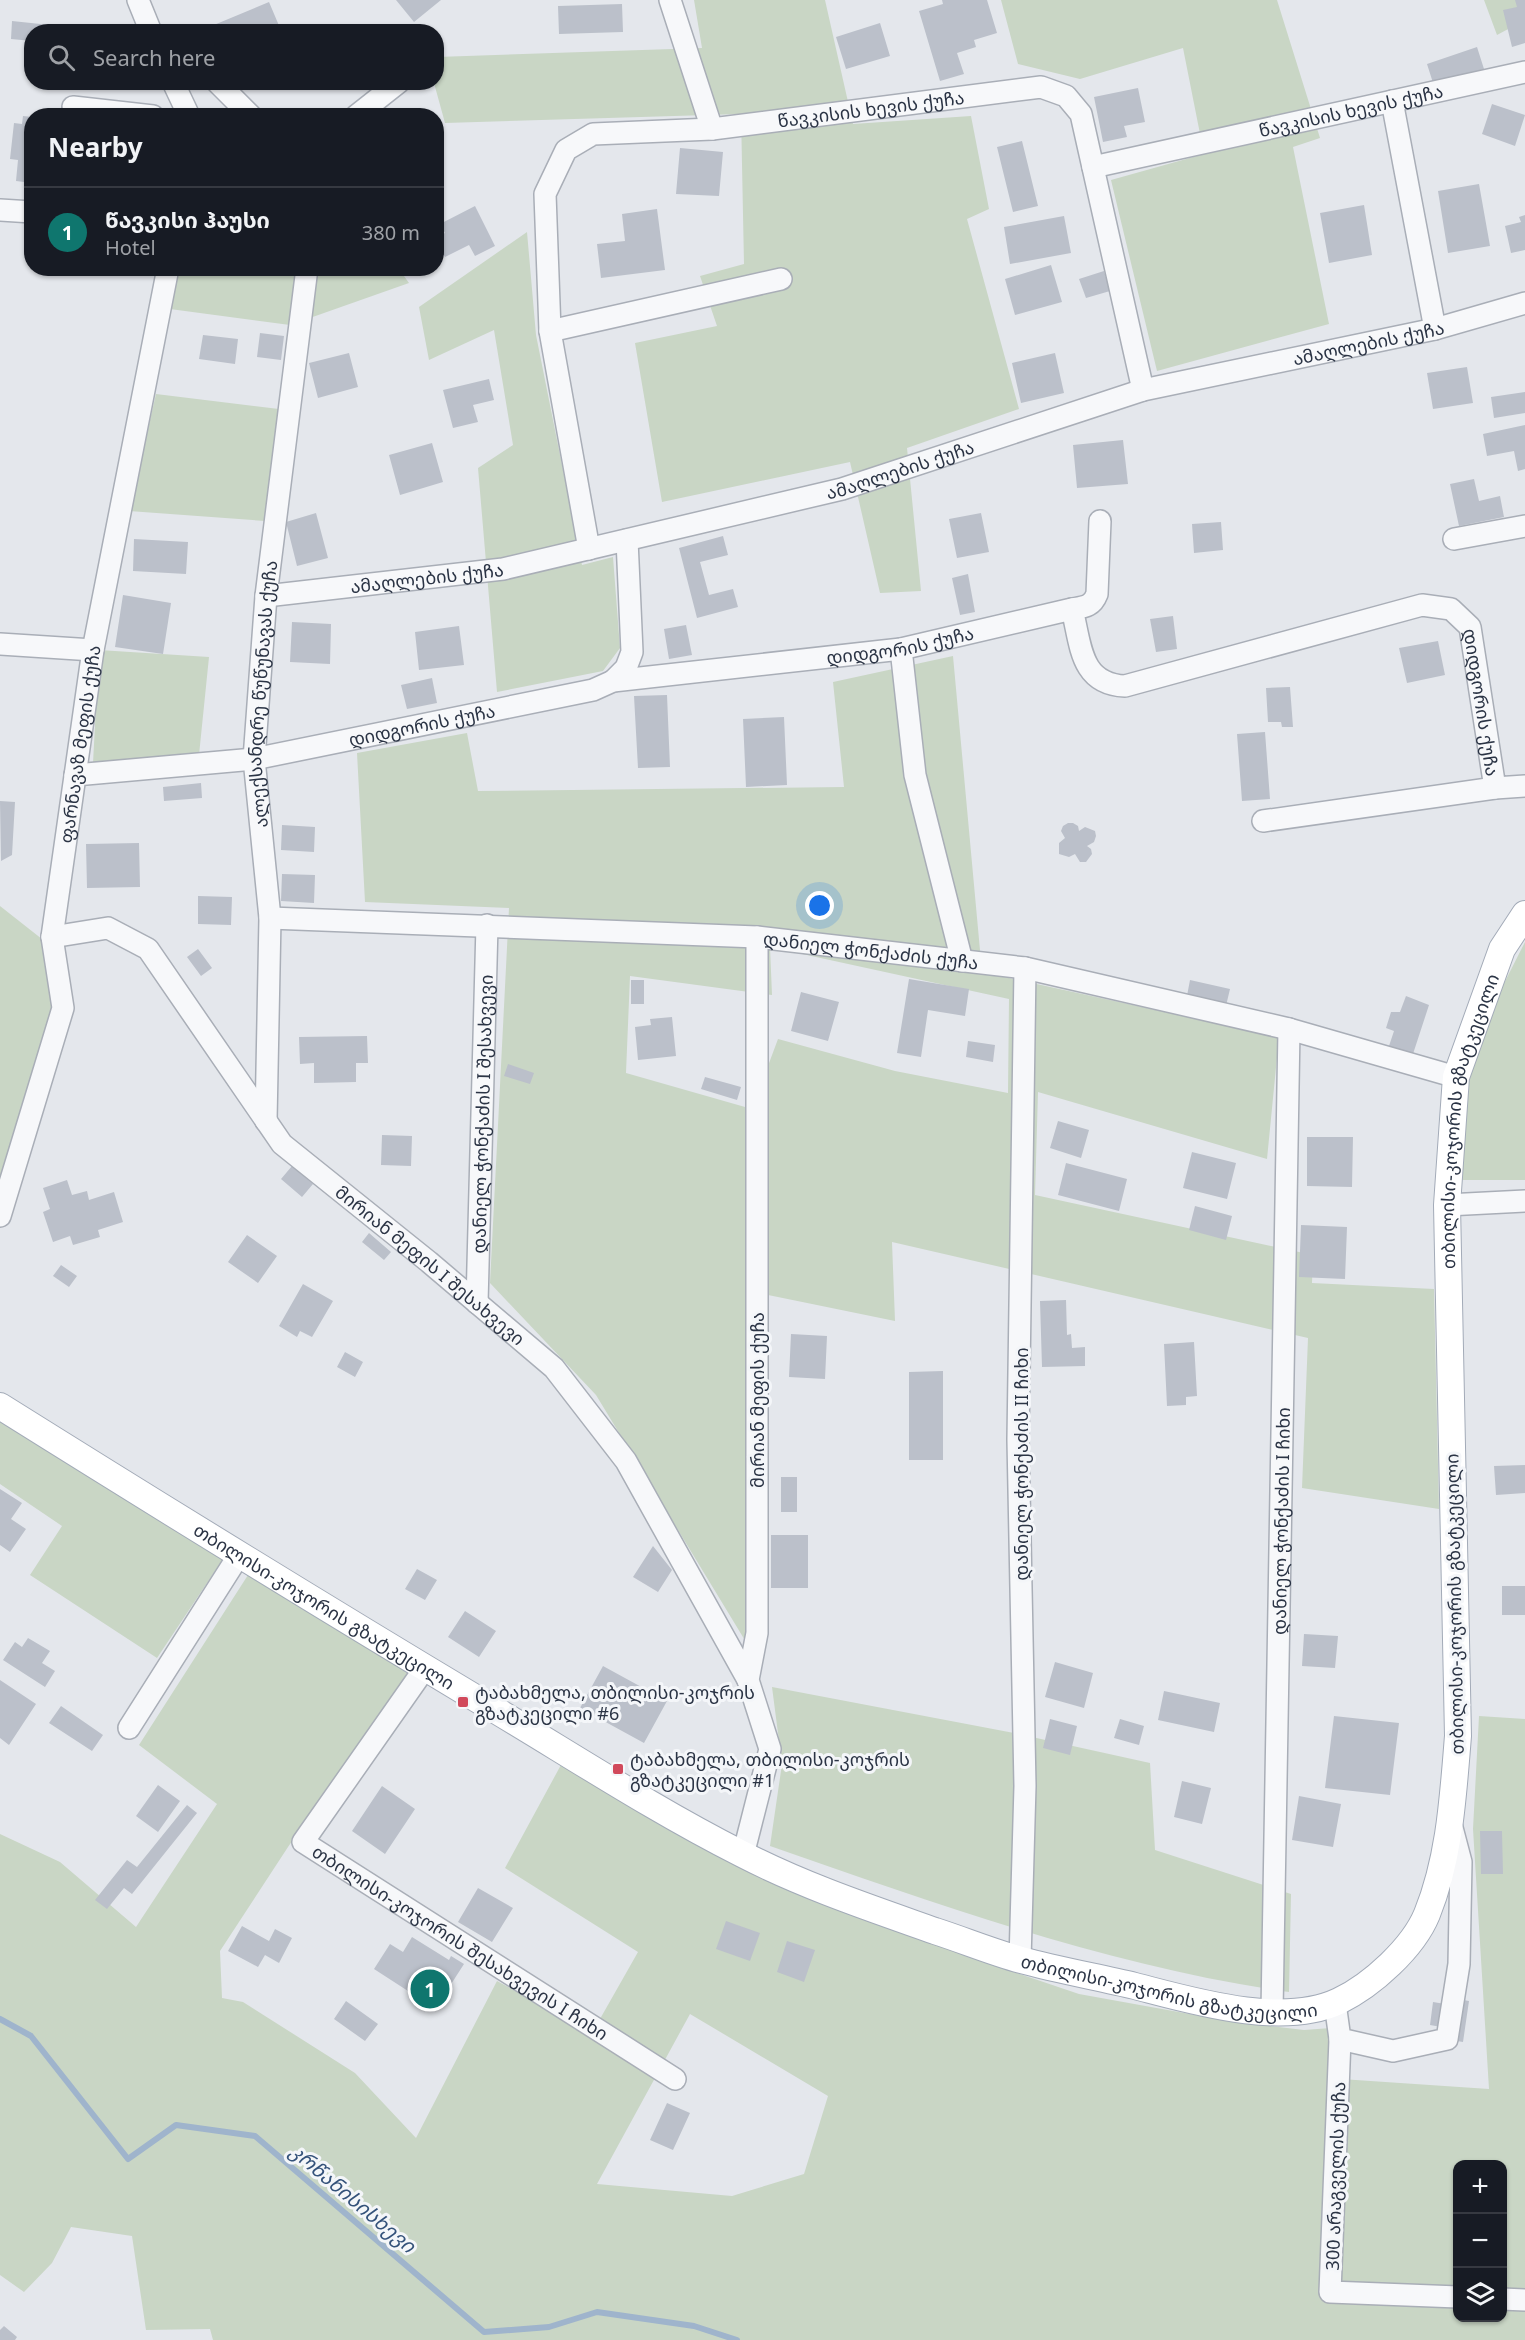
<!DOCTYPE html>
<html lang="en">
<head>
<meta charset="utf-8">
<style>
	:root { --surface:#171b24; --page:#242831; --text:#f1f3f6; --muted:#9ea1a6; --line:#363941; --accent:#0f766e }
	body { margin:0; font-family:"Noto Sans","Noto Sans Georgian",sans-serif; background:var(--page); color:var(--text) }
	.controls { position:absolute; right:18px; bottom:18px; display:grid; overflow:hidden; border-radius:12px; box-shadow:0 2px 4px #0004 }
	.controls button { width:54px; height:54px; display:grid; place-items:center; padding:0; border:0; border-bottom:2px solid var(--line); background:var(--surface); color:var(--text); font:30px sans-serif }
	.you { position:absolute; left:820px; top:906px; width:21px; height:21px; margin:-15px; border:4px solid #fff; border-radius:50%; background:#1a73e8; box-shadow:0 0 0 9px #1a73e833 }
	.badge { display:grid; place-items:center; width:39px; height:39px; border-radius:50%; background:var(--accent); color:#fff; font-size:20px; font-weight:700 }
	.pin { position:absolute; translate:-50% -50%; border:3px solid #fff; box-shadow:0 2px 6px #0006 }
	.list { margin:0; padding:0; list-style:none }
	h2 { display:flex; justify-content:space-between; align-items:center; height:78px; margin:0; padding:0 24px; font-size:26px }
	h2 small { font-size:20px; font-weight:400; color:var(--muted) }
	.list li { display:grid; grid-template-columns:39px 1fr auto; gap:18px; align-items:center; box-sizing:border-box; height:90px; padding:0 24px; border-top:2px solid var(--line) }
	.list b { display:block; font-size:22px; white-space:nowrap }
	.list p { margin:0; font-size:20px; white-space:nowrap; color:var(--muted) }
	.list em { font-size:20px; font-style:normal; color:var(--muted) }
	.icon { flex:none; width:33px; height:33px; fill:none; stroke:currentColor; stroke-width:2; stroke-linecap:round; stroke-linejoin:round }
	.map { position:relative; flex:none; width:1525px; height:2340px; overflow:hidden }
	.search { position:absolute; background:var(--surface); box-shadow:0 2px 4px #0004; left:24px; top:24px; width:420px; height:66px; display:flex; align-items:center; gap:15px; box-sizing:border-box; padding:0 21px; border-radius:24px; color:var(--muted); font-size:22px }
	.panel { position:absolute; background:var(--surface); box-shadow:0 2px 4px #0004; left:24px; top:108px; width:420px; height:168px; border-radius:24px }
	.map>svg:first-child { display:block }
	.green { fill:#c9d6c5; fill-rule:evenodd }
	.lines { fill:none; stroke-linecap:round; stroke-linejoin:round }
	.stream { stroke:#9fb4cc; stroke-width:6 }
	.building { fill:#bbc0ca }
	.minor-casing { stroke:#a9aeb7; stroke-width:24 }
	.major-casing { stroke:#a3abb8; stroke-width:28 }
	.minor { stroke:#f7f8fa; stroke-width:21 }
	.major { stroke:#fff; stroke-width:26 }
	.poi-dot { fill:#d1495b; stroke:#f4f6f9; stroke-width:2 }
	.labels { text-anchor:middle; dominant-baseline:central; stroke-width:6; stroke-linejoin:round; paint-order:stroke }
	.street-label { font-size:18px; fill:#2b3445; stroke:#f4f6f9 }
	.poi-label { font-size:18px; fill:#2b3445; stroke:#f4f6f9; text-anchor:start }
	.water-label { font-size:20px; font-style:italic; fill:#34527a; stroke:#f4f6f9 }
</style>
</head>
<body>
<div class="map">
<svg width="1525" height="2340" viewBox="0 0 1525 2340">
	<rect width="100%" height="100%" fill="#e4e7ec"/>
	<path class="green" d="M694 0H825L853 124 971 116 989 209 967 219 1019 409 907 448 921 591 880 593 850 462 662 502 635 343 717 326 700 276 744 264 741 114 445 123 434 83 436 82 437 57 702 48Z
		M1001 0H1277L1320 138 1293 147 1329 324 1157 371 1111 180 1204 154 1183 48 1080 79 1018 64Z
		M1484 0H1525V20L1497 35Z
		M527 232 536 335 582 565 613 557 620 648 603 671 497 692 478 468 513 445 494 330 429 360 419 307Z
		M180 269H399L409 283 290 325 170 309Z
		M156 394 279 409 265 521 129 511Z
		M99 650 209 657 199 755 93 763Z
		M953 656 982 972 1279 1037 1267 1159 1038 1092 1035 1195 1313 1255 1312 1283 1434 1289 1439 1509 1302 1488 1308 1338 892 1242 895 1321 749 1291 746 1642 596 1395 490 1283 509 908 365 902 357 753 467 733 478 791 844 787 833 682ZM770 947 1009 999 1008 1093 895 1071 778 1039 752 1109 626 1073 630 976 772 995Z
		M0 906 47 943 54 1009 0 1189Z
		M1525 942V1180H1455L1459 1097 1491 1009Z
		M0 1417 223 1559 157 1658 30 1575 62 1526 0 1484Z
		M248 1575 411 1669 288 1847 220 1951 222 1998 243 2002 355 2073 416 2138 497 1981 592 2033 638 1952 505 1868 562 1763 808 1897 972 1958 1079 1994 1234 2022 1304 2030 1344 2027 1341 2079 1489 2089 1473 1829 1479 1716 1525 1719V2340H213L210 2329 146 2330 132 2236 71 2227 52 2263 24 2292 0 2275V1834L60 1862 136 1927 217 1804 139 1745ZM690 2014 828 2096 804 2174 732 2196 597 2184ZM1458 2164H1502V2318H1458Z
		M772 1687 1014 1733 1150 1763 1155 1850 1291 1894 1289 1992C1111 1967 940 1905 770 1846L782 1764Z"/>
	<g class="lines">
		<path class="stream" d="M0 2019 31 2036 128 2159 176 2125 255 2136 484 2332 549 2327 597 2312 694 2326 737 2340"/>
	</g>
	<path class="building" d="M396 0H441L414 22Z
		M942 0H987L997 33 974 40 976 47 957 53 964 74 940 81 919 11 943 4Z
		M1515 0H1525V43L1512 47 1503 10 1517 7Z
		M269 2 280 28 271 32H197Z
		M622 4 623 32 559 34 558 6Z
		M12 21 50 25V32H32V41L11 39Z
		M880 23 890 56 846 69 836 37Z
		M1477 47 1484 69 1434 86 1427 64Z
		M1138 88 1145 122 1124 126 1127 137 1103 142 1094 97Z
		M1492 104 1525 115 1515 146 1482 134Z
		M23 116 32 117V183L16 181 18 160 10 159 14 123 22 124Z
		M1022 141 1038 206 1013 212 997 147Z
		M680 148 723 152 719 196 676 194Z
		M1479 184 1490 246 1448 253 1438 191Z
		M1364 205 1372 255 1329 263 1320 213Z
		M475 206 495 246 475 256 469 245 445 257 436 240V237L445 233 440 224Z
		M657 209 665 270 601 278 597 244 625 241 622 214Z
		M1525 215V250L1511 253 1505 226 1521 222 1519 217Z
		M1064 216 1071 253 1010 264 1004 227Z
		M1051 265 1062 302 1015 315 1005 279Z
		M1104 271 1110 291 1086 298 1079 279Z
		M260 333 284 336 281 360 257 357Z
		M203 335 238 339 235 364 199 359Z
		M349 353 358 387 318 398 309 363Z
		M1055 353 1064 393 1021 403 1012 363Z
		M1467 367 1473 403 1433 409 1427 373Z
		M489 379 494 400 473 405 478 422 453 428 443 390Z
		M1525 392V413L1494 418 1491 397Z
		M1525 425V469L1518 471 1514 451 1487 456 1483 434Z
		M1123 440 1128 484 1077 488 1073 445Z
		M432 443 443 482 400 495 389 455Z
		M1474 479 1479 501 1500 496 1504 517 1459 526 1450 484Z
		M316 513 328 558 297 566 286 522Z
		M981 513 989 552 957 558 949 519Z
		M1221 522 1223 550 1194 553 1192 524Z
		M723 536 728 555 700 562 709 595 733 589 738 607 697 618 679 548Z
		M134 539 188 542 186 574 133 571Z
		M968 574 975 612 960 615 952 578Z
		M123 595 171 603 163 654 115 647Z
		M1173 616 1177 649 1156 652 1150 619Z
		M292 622 331 624 330 664 290 662Z
		M686 625 692 655 669 659 664 629Z
		M459 626 464 665 419 670 415 632Z
		M1438 641 1445 675 1407 683 1399 648Z
		M432 678 437 703 407 709 401 685Z
		M1290 687 1293 727H1282L1281 722H1268L1266 688Z
		M667 695 670 767 638 768 634 696Z
		M784 717 787 785 746 787 743 719Z
		M1265 732 1270 799 1242 801 1237 734Z
		M201 783 202 798 164 801 163 787Z
		M0 801 15 802 12 855 1 861Z
		M1068 823H1073L1078 826 1079 831 1085 827 1095 831 1096 836 1094 842 1087 846 1091 849 1092 854 1086 862H1080L1075 854 1069 857 1059 854V843L1065 838 1061 831 1063 826Z
		M282 825 315 827 314 852 281 850Z
		M139 843 140 887 87 888 86 844Z
		M282 874 315 875 314 903 281 901Z
		M198 896 232 897 231 925 198 924Z
		M198 949 212 968 201 976 187 957Z
		M909 979 969 989 965 1016 928 1010 921 1057 897 1053Z
		M631 980H644V1004H631Z
		M1190 980 1230 989 1225 1010 1186 1001Z
		M801 992 839 1002 828 1041 791 1031Z
		M1406 996 1429 1005 1412 1057 1388 1049 1394 1031 1386 1028 1391 1012H1400Z
		M672 1017 676 1056 638 1060 635 1027 651 1025 650 1019Z
		M367 1036 368 1063H356V1082L314 1083V1063L300 1064 299 1037Z
		M968 1041 995 1045 993 1062 966 1057Z
		M508 1064 534 1073 530 1084 504 1076Z
		M705 1077 741 1087 737 1100 701 1089Z
		M1058 1121 1089 1130 1081 1158 1050 1148Z
		M382 1135 412 1136 411 1166 381 1165Z
		M1307 1137H1353L1352 1187 1307 1186Z
		M1192 1152 1236 1163 1227 1199 1183 1188Z
		M1066 1163 1127 1179 1119 1211 1058 1195Z
		M292 1166 313 1184 302 1197 281 1179Z
		M67 1180 72 1195 87 1191 89 1200 114 1192 123 1222 98 1230 100 1237 73 1245 70 1236 53 1242 43 1212 50 1209 43 1188Z
		M1195 1206 1232 1216 1226 1240 1189 1230Z
		M1301 1225 1347 1227 1345 1279 1299 1277Z
		M369 1233 391 1252 384 1260 362 1242Z
		M247 1235 277 1256 258 1283 228 1262Z
		M61 1265 77 1276 69 1287 53 1276Z
		M303 1284 333 1301 312 1337 300 1331 297 1337 279 1326Z
		M1066 1300 1067 1335 1071 1334 1072 1348 1085 1347V1366L1042 1367 1040 1301Z
		M791 1334 827 1336 825 1379 789 1377Z
		M1194 1342 1197 1396 1186 1397V1405L1167 1406 1164 1344Z
		M345 1352 363 1362 355 1377 337 1367Z
		M943 1371V1460H909V1372Z
		M1525 1465V1493L1496 1495 1494 1466Z
		M781 1477H797V1512H781Z
		M0 1489 22 1503 11 1519 26 1529 10 1552 0 1545Z
		M771 1535H808V1588H771Z
		M653 1546 672 1570 658 1592 633 1577Z
		M417 1569 437 1580 425 1600 405 1589Z
		M1502 1586H1525V1615H1502Z
		M465 1611 496 1631 479 1657 448 1637Z
		M1304 1634 1338 1636 1335 1668 1302 1666Z
		M28 1638 50 1651 42 1663 55 1671 45 1687 3 1660 15 1642 22 1647Z
		M1055 1662 1093 1673 1084 1708 1045 1697Z
		M603 1666 667 1701 644 1743 580 1708Z
		M0 1680 36 1704 9 1745 0 1738Z
		M1164 1691 1220 1703 1214 1732 1158 1720Z
		M61 1706 103 1735 92 1751 49 1723Z
		M1334 1716 1399 1723 1390 1795 1325 1788Z
		M1050 1719 1077 1726 1070 1755 1043 1748Z
		M1120 1719 1144 1726 1139 1745 1114 1738Z
		M1182 1781 1211 1788 1202 1824 1174 1817Z
		M158 1785 180 1801 158 1832 136 1816Z
		M382 1786 415 1809 385 1854 352 1831Z
		M1299 1796 1341 1804 1333 1847 1292 1840Z
		M187 1805 197 1813 132 1894 124 1888 107 1909 95 1900 127 1860 137 1867Z
		M1480 1831H1502L1503 1874H1481Z
		M478 1888 513 1908 492 1942 458 1922Z
		M726 1921 760 1933 750 1961 716 1949Z
		M242 1926 269 1941 275 1929 292 1938 279 1963 265 1955 258 1967 228 1951Z
		M412 1937 449 1960 451 1956 464 1964 437 2006 427 1999 425 2002 374 1969 390 1944 403 1952Z
		M787 1941 815 1950 804 1982 777 1972Z
		M1458 1999 1469 2001 1463 2042 1451 2040 1453 2029 1430 2025 1433 2002 1457 2006Z
		M346 2001 378 2024 365 2041 334 2019Z
		M667 2103 690 2113 673 2150 650 2140Z
		M4 2326 17 2337 15 2340H0V2330Z"/>
	<g class="lines">
		<g class="minor-casing">
			<g id="minor">
				<path d="M138 0 151 32"/>
				<path d="M670 0 712 129"/>
				<path d="M173 82 189 116"/>
				<path d="M217 82 251 116"/>
				<path d="M1392 101 1435 329"/>
				<path d="M73 107 153 116"/>
				<path d="M356 116 399 82"/>
				<path id="s1" d="M1093 167 1525 72"/>
				<path d="M0 210 32 212"/>
				<path d="M550 331 781 279"/>
				<path d="M1454 539 1525 526"/>
				<path id="s2" d="M589 549 550 331 545 194 566 150 593 134 712 129 1041 87 1066 96 1081 114 1143 390"/>
				<path id="s3" d="M266 596 503 569 842 489 1143 390 1435 329 1525 303"/>
				<path d="M1072 609C1084 607 1092 607 1097 594L1100 521"/>
				<path d="M0 644 93 650"/>
				<path d="M901 649 915 775 962 961"/>
				<path d="M613 681 626 668 632 652 627 540"/>
				<path id="s4" d="M75 775 254 759 593 690 613 681 901 649 1072 609C1081 645 1080 684 1125 686L1422 605 1451 609 1470 627 1495 788 1525 786"/>
				<path d="M1263 821 1495 788"/>
				<path id="s5" d="M270 918 757 937 1025 968 1289 1029 1456 1077"/>
				<path id="s6" d="M52 937 108 928 148 949 282 1144 429 1262 554 1368 626 1461 748 1680"/>
				<path id="s7" d="M266 1121 270 918 254 759 266 596 307 268"/>
				<path d="M1447 1205 1525 1201"/>
				<path id="s8" d="M0 1216 63 1008 52 937 93 650 168 268"/>
				<path id="s9" d="M477 1303 487 925"/>
				<path id="s10" d="M425 1668 303 1842 675 2079"/>
				<path d="M129 1728 239 1555"/>
				<path d="M743 1855 770 1749 748 1680 757 1633V937"/>
				<path d="M1020 1960 1025 1786 1018 1440 1025 968"/>
				<path d="M1335 2003 1340 2039 1393 2051 1447 2039 1459 1964 1461 1862 1451 1824"/>
				<path id="s11" d="M1272 2011C1277 1684 1285 1357 1289 1029"/>
				<path d="M1340 2039 1330 2292 1458 2297"/>
				<path d="M1502 2299 1525 2300"/>
			</g>
		</g>
		<g class="major-casing">
			<g id="major">
				<path id="s12" d="M0 1406C158 1505 317 1603 477 1699 565 1751 651 1808 742 1854 804 1886 870 1908 935 1931 963 1940 992 1952 1021 1960 1058 1970 1097 1977 1135 1986 1193 2001 1282 2028 1339 2001 1372 1985 1413 1948 1427 1914 1450 1857 1453 1796 1458 1736L1447 1205 1456 1077 1502 949 1525 914"/>
			</g>
		</g>
		<use href="#minor" class="minor"/>
		<use href="#major" class="major"/>
	</g>
	<g class="poi-dot">
		<rect x="457" y="1696" width="12" height="12" rx="3"/>
		<rect x="612" y="1763" width="12" height="12" rx="3"/>
	</g>
	<g class="labels">
		<g class="street-label">
			<text stroke="none"><textPath href="#s2" startOffset="718">წავკისის ხევის ქუჩა</textPath></text>
			<text stroke="none"><textPath href="#s1" startOffset="264">წავკისის ხევის ქუჩა</textPath></text>
			<text stroke="none"><textPath href="#s3" startOffset="1134">ამაღლების ქუჩა</textPath></text>
			<text stroke="none"><textPath href="#s3" startOffset="648">ამაღლების ქუჩა</textPath></text>
			<text stroke="none"><textPath href="#s3" startOffset="162">ამაღლების ქუჩა</textPath></text>
			<text stroke="none"><textPath href="#s4" startOffset="837">დიდგორის ქუჩა</textPath></text>
			<text stroke="none"><textPath href="#s7" startOffset="428">ალექსანდრე წუწუნავას ქუჩა</textPath></text>
			<text stroke="none"><textPath href="#s4" startOffset="1556">დიდგორის ქუჩა</textPath></text>
			<text stroke="none"><textPath href="#s4" startOffset="351">დიდგორის ქუჩა</textPath></text>
			<text stroke="none"><textPath href="#s8" startOffset="484">ფარნავაზ მეფის ქუჩა</textPath></text>
			<text stroke="none"><textPath href="#s5" startOffset="602">დანიელ ჭონქაძის ქუჩა</textPath></text>
			<text stroke="none"><textPath href="#s9" startOffset="189">დანიელ ჭონქაძის I შესახვევი</textPath></text>
			<text stroke="none"><textPath href="#s12" startOffset="2416">თბილისი-კოჯორის გზატკეცილი</textPath></text>
			<text stroke="none"><textPath href="#s6" startOffset="530">მირიან მეფის I შესახვევი</textPath></text>
			<text transform="translate(757 1400) rotate(-90)">მირიან მეფის ქუჩა</text>
			<text transform="translate(1021 1464) rotate(-90)">დანიელ ჭონქაძის II ჩიხი</text>
			<text stroke="none"><textPath href="#s11" startOffset="490">დანიელ ჭონქაძის I ჩიხი</textPath></text>
			<text transform="translate(1454 1604) rotate(-91)">თბილისი-კოჯორის გზატკეცილი</text>
			<text stroke="none"><textPath href="#s12" startOffset="381">თბილისი-კოჯორის გზატკეცილი</textPath></text>
			<text stroke="none"><textPath href="#s10" startOffset="399">თბილისი-კოჯორის შესახვევის I ჩიხი</textPath></text>
			<text stroke="none"><textPath href="#s12" startOffset="1317">თბილისი-კოჯორის გზატკეცილი</textPath></text>
			<text transform="translate(1335 2176) rotate(-88)">300 არაგველის ქუჩა</text>
		</g>
		<g class="poi-label">
			<text x="475" y="1692">ტაბახმელა, თბილისი-კოჯრის<tspan x="475" dy="21">გზატკეცილი #6</tspan></text>
			<text x="630" y="1759">ტაბახმელა, თბილისი-კოჯრის<tspan x="630" dy="21">გზატკეცილი #1</tspan></text>
		</g>
		<g class="water-label">
			<text transform="translate(353 2198) rotate(40)">კრწანისისხევი</text>
		</g>
	</g>
</svg>
<div class="controls">
<button>+</button>
<button>−</button>
<button><svg class="icon" aria-label="layers" viewBox="0 0 24 24"><path d="M12 4l9 5-9 5-9-5zM3 14l9 5 9-5"/></svg></button>
</div>
<div class="you"></div>
<div class="pin badge" style="left:430px;top:1989px">1</div>
<div class="search"><svg class="icon" aria-label="search" viewBox="0 0 24 24"><circle cx="10" cy="10" r="6"/><path d="M15 15l6 6"/></svg>Search here</div>
<section class="panel">
<h2>Nearby<small></small></h2>
<ul class="list">
<li><span class="badge">1</span><div><b>წავკისი ჰაუსი</b><p>Hotel</p></div><em>380 m</em></li>
</ul>
</section>
</div>
</body>
</html>
